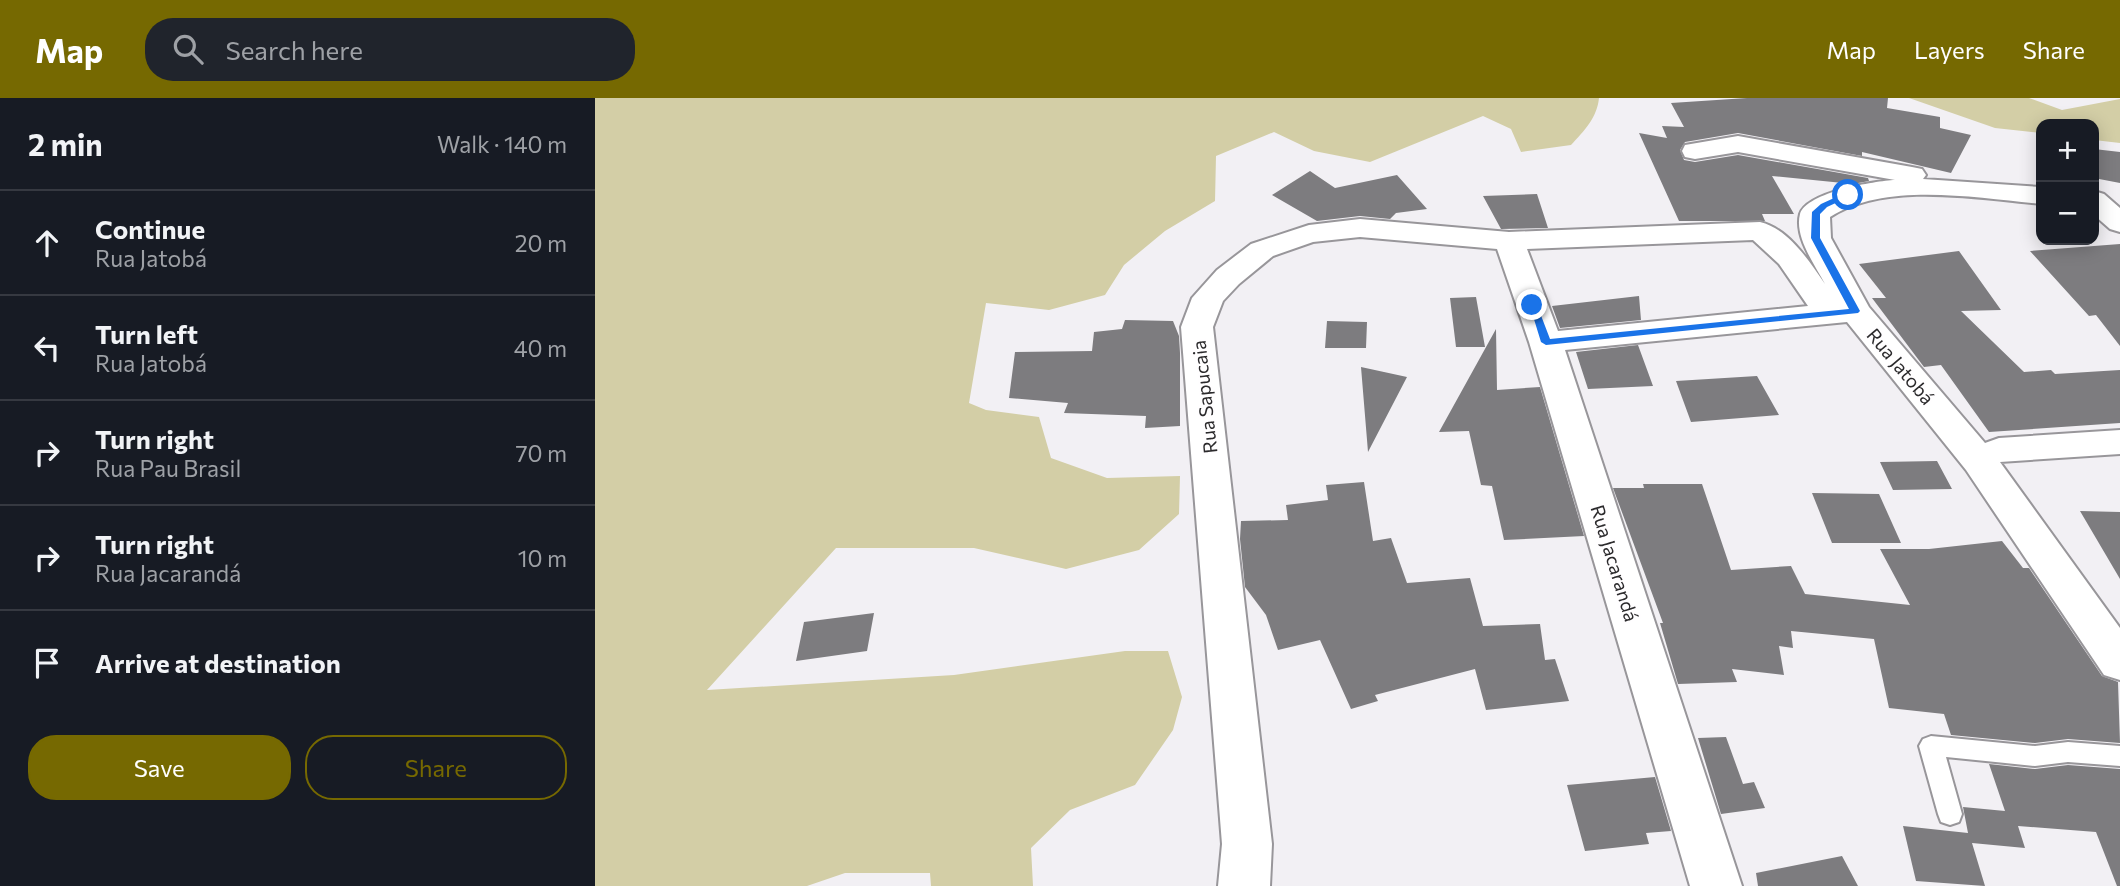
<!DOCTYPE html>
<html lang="en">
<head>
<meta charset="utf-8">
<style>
	:root { --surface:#171b24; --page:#20242c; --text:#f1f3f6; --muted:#9ea1a6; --line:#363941; --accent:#766901 }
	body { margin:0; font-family:Commissioner,sans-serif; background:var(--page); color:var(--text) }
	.controls { position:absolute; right:21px; top:21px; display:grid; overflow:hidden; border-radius:14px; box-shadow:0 4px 18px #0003 }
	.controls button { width:63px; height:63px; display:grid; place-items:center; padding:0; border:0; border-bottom:2px solid var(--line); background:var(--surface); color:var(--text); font:35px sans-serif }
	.stop { position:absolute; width:21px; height:21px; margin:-16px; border:5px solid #1a73e8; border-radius:50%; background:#fff }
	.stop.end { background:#1a73e8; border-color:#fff; box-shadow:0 2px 7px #0008 }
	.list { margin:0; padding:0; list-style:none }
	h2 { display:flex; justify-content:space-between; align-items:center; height:91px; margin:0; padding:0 28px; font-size:30px }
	h2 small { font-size:23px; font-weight:400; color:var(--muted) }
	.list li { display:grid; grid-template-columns:46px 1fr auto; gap:21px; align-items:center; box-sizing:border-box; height:105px; padding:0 28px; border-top:2px solid var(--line) }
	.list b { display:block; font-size:26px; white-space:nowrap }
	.list p { margin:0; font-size:23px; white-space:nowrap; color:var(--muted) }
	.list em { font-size:23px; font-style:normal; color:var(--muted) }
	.actions { display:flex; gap:14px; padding:21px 28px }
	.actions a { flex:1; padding:16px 0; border:2px solid var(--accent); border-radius:28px; text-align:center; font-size:24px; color:var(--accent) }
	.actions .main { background:var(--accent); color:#fff }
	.icon { flex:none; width:38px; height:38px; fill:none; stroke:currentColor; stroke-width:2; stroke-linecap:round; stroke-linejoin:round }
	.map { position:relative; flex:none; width:1525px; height:788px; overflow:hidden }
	header { display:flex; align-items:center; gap:42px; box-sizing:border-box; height:98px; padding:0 35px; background:var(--accent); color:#fff }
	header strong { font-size:33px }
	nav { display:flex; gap:38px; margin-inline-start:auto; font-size:24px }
	.search { width:490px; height:63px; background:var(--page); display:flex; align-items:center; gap:18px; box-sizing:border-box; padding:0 24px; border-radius:28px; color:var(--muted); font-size:26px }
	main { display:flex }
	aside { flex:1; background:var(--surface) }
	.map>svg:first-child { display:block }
	.green { fill:#d3cea6 }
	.building { fill:#7d7c7f }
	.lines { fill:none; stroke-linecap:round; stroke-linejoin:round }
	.lane-casing { stroke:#98969a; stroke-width:4 }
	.street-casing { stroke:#98969a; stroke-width:4 }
	.lane { fill:#fff; fill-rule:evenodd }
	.street { fill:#fff; fill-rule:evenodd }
	.route { fill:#1a73e8 }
	.labels { text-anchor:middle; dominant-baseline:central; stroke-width:5; stroke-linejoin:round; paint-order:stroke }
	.street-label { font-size:19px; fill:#2b2a2c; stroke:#fffeff }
</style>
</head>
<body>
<header>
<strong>Map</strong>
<div class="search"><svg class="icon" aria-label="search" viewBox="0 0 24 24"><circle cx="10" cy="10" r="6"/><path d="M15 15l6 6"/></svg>Search here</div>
<nav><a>Map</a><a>Layers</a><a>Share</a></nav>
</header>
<main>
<aside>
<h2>2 min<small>Walk · 140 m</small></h2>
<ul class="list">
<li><svg class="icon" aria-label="ahead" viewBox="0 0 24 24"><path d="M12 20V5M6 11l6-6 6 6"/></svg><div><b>Continue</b><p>Rua Jatobá</p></div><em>20 m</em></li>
<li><svg class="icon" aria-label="left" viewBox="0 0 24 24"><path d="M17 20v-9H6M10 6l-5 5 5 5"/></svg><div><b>Turn left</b><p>Rua Jatobá</p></div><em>40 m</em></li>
<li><svg class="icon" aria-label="right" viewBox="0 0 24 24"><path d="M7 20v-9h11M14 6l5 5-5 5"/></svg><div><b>Turn right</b><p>Rua Pau Brasil</p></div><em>70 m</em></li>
<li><svg class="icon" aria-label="right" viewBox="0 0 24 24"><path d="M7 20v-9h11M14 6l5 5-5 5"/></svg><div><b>Turn right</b><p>Rua Jacarandá</p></div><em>10 m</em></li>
<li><svg class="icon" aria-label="arrive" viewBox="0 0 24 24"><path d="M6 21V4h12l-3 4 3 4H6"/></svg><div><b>Arrive at destination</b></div></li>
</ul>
<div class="actions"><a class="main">Save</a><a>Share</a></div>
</aside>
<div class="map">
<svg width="1525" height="788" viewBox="0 0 1525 788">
	<rect width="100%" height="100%" fill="#f2f0f4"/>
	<path class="green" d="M0 0H1004C1002 20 989 33 976 47L926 54 916 31 888 18 775 64 719 53 679 34 621 58 620 103 570 133 529 167 510 197 454 212 391 205 374 305 391 312 444 319 456 360 512 380 585 378 584 416 544 452 471 471 379 450H241L112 592 359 577 530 553H573L587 599 578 632 540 687 475 712 436 750 438 788H336L335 775H250L212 788H0Z
		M1314 0H1434L1467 12 1525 1V45L1499 42V26H1446V35L1400 30Z"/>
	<path class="building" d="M1152 0H1293L1292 10 1345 19V30L1376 37 1356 75 1267 54V58L1143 35 1090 44 1085 52 1089 62 1100 64 1143 57 1273 80 1274 83 1258 86 1177 78 1199 116H1167L1170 123H1084L1044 35 1072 40 1067 28 1089 29 1076 5Z
		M1499 51 1525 54V85L1499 80Z
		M715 73 740 90 802 77 832 111 801 115 795 121 765 118 722 123 677 97Z
		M942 96 953 130 906 131 888 98Z
		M1525 146V248L1501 217 1494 218 1435 153Z
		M1364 153 1406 212 1366 213 1429 274 1456 272 1460 276 1525 272V325L1394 334 1346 267 1329 269 1277 200H1291L1264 166Z
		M1044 198 1046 222 965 230 957 208Z
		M881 199 890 249H861L855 200Z
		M530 222 578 223 584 238 585 255V328L550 330 551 318 469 315 473 305 414 300 420 254 497 253 499 234 527 231Z
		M732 223 772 224 771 250H730Z
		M901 231 902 292 945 289 989 438 909 442 897 388 886 387 874 333 844 334Z
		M1043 247 1058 288 993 291 981 254Z
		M766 269 812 279 773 354Z
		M1162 278 1184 317 1096 324 1081 283Z
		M1342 363 1357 391 1298 392 1285 364Z
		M769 384 778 443 796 440 812 485 875 480 888 528 945 526 950 562 960 561 974 603 891 612 880 571 780 597 783 603 756 611 725 542 683 552 671 517 650 489 645 441 646 423 693 422 691 407 733 402 731 387Z
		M1048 386H1107L1136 472 1196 468 1210 496 1315 507 1285 451H1334L1407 443 1428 470H1434L1507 578 1523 584 1525 645 1473 641 1440 645 1356 637 1349 616 1294 610 1279 541 1196 533 1198 550 1184 548 1189 577 1137 571 1142 584 1083 586 1065 525H1068L1018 390H1049Z
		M1217 395 1284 396 1306 445H1237Z
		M1485 413 1525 414V481Z
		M279 515 272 553 201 563 209 524Z
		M1131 639 1148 686 1159 684 1170 710 1126 716 1103 640Z
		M1394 666 1440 671 1473 667 1525 671V788H1522L1501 734 1423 728 1430 750 1377 745 1390 788 1321 783 1308 728 1373 735 1368 709 1410 713Z
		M1060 679 1076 733 1051 735 1054 746 990 753 972 687Z
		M1247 758 1263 788H1163L1161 775Z"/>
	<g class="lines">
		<g class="lane-casing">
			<path id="lane" d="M1336 638 1440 648 1473 644 1525 648V668L1473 664 1440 668 1351 659 1367 716 1364 724 1355 727 1346 724 1343 716 1324 648 1328 641Z"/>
		</g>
		<g class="street-casing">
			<path id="street" d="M1143 38 1317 69 1327 71 1331 77 1328 81 1446 89V106C1382 100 1291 83 1235 119L1236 140 1274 209 1390 345 1404 340 1525 332V356L1405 364 1525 530V582L1509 577 1371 372 1252 224 970 252 1147 788H1095L934 244 902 151 765 139 718 144 678 158 644 186 628 203 618 229 677 746 675 788H623L627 746 586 229 597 200 622 172 656 146 714 127 765 121 914 134 1165 124C1194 131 1214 163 1230 186 1220 167 1199 139 1205 116 1212 94 1280 83 1300 82L1143 54 1100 61 1090 59 1087 53 1090 47ZM1158 142 1184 166 1213 208 963 233 932 151Z
				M1499 93 1509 96 1525 110V134L1515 131 1499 117Z"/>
		</g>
		<use href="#lane" class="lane"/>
		<use href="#street" class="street"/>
	</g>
	<path class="route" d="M1250 95 1258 97 1232 109 1225 116V140L1265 213 1263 215 951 247 946 244 934 205 942 207 955 241 1254 211 1216 140 1217 114 1226 106Z"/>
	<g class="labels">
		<g class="street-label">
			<text transform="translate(1306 268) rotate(50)">Rua Jatobá</text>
			<text transform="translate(609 299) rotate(-96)">Rua Sapucaia</text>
			<text transform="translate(1020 465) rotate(73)">Rua Jacarandá</text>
		</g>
	</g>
</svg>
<div class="controls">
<button>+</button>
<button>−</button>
</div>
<div class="stop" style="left:1253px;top:97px"></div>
<div class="stop end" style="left:937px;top:207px"></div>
</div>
</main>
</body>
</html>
